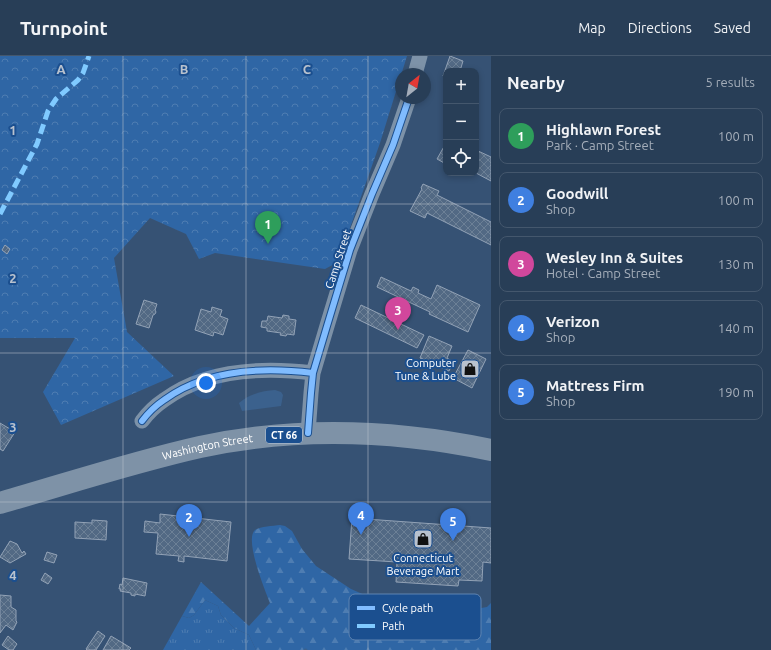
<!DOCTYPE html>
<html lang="en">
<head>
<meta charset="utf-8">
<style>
	:root { --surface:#283e57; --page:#344961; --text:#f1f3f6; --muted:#a5aeba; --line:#44576d; --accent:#b9c2ce }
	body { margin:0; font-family:Ubuntu,sans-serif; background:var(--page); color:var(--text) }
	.controls { position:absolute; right:12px; top:12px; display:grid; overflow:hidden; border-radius:8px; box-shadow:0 2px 6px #0003 }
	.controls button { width:36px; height:36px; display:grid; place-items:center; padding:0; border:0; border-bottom:1px solid var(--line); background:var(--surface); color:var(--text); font:20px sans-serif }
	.compass { position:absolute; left:395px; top:12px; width:36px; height:36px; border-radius:50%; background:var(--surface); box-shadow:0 2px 6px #0003; rotate:31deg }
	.you { position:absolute; left:206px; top:327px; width:14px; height:14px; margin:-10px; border:3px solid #fff; border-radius:50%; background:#1a73e8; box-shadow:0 0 0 6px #1a73e833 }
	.badge { display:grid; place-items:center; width:26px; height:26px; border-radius:50%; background:var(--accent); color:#fff; font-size:13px; font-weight:700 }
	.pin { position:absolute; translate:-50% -33px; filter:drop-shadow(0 1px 2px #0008) }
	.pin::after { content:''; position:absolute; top:21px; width:14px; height:12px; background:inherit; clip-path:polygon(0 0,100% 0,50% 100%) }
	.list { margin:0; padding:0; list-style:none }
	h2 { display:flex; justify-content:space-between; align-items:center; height:52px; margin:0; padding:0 16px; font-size:17px }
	h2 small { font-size:13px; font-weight:400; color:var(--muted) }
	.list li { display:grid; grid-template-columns:26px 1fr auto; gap:12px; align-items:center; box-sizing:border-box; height:56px; margin:0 8px 8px; padding:0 8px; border:1px solid var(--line); border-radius:8px }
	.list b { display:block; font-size:15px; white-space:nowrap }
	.list p { margin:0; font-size:13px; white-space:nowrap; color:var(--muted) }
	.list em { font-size:13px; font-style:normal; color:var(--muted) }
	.icon { flex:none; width:22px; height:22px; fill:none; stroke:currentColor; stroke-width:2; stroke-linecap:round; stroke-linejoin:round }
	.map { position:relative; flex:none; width:491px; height:594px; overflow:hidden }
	header { display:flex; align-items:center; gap:24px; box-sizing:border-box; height:56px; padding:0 20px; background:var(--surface); border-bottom:1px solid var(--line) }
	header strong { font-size:19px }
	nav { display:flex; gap:22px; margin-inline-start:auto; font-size:14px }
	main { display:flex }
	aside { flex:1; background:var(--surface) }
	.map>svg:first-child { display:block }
	.grass { fill:url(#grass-tufts) }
	.forest { fill:url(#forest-firs) }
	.park { fill:url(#park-crowns) }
	.water { fill:#3b618d }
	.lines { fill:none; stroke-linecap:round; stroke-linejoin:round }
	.stream { stroke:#3b618d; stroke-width:3 }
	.building { fill:url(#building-cross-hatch); stroke:#92a2b6 }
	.minor { stroke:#7d92a8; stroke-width:15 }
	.highway { stroke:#7e92a7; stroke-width:22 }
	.quiet { stroke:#80caff; stroke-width:5; stroke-dasharray:10 5; stroke-linecap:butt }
	.cycleway-casing { stroke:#1b4f8f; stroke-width:8 }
	.cycleway { stroke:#80bcff; stroke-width:6 }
	.grid { fill:none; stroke:#b9c2ce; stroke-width:1; stroke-opacity:0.55 }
	.labels { text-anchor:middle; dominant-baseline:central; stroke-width:4; stroke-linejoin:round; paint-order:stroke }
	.shield { fill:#1b4f8f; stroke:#bbcadd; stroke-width:1 }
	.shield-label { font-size:10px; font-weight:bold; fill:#fff }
	.street-label { font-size:11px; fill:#fff; stroke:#1b4f8f }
	.poi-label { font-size:11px; fill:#fff; stroke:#1b4f8f; text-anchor:end }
	.key { fill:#1b4f8f; stroke:#5f84b1; stroke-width:1 }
	.key-label { font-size:11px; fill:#fff }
	.grid-label { font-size:13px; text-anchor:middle; font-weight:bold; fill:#b9c2ce; stroke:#1b4f8f; stroke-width:4; stroke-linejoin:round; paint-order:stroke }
</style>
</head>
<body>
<header>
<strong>Turnpoint</strong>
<nav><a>Map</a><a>Directions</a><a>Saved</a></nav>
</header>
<main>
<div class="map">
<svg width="491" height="594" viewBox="0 0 491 594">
	<defs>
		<pattern id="grass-tufts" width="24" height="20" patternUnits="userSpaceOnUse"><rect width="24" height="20" fill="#2f66a5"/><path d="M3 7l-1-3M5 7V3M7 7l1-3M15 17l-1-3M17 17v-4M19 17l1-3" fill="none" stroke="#4e7db2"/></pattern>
		<pattern id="forest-firs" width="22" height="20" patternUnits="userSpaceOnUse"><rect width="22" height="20" fill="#2f66a5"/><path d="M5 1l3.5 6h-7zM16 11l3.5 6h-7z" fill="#4e7db2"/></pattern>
		<pattern id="park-crowns" width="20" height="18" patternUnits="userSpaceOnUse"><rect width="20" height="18" fill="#2f66a5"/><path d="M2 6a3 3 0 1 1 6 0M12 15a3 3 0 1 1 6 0" fill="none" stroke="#4e7db2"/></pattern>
		<pattern id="building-cross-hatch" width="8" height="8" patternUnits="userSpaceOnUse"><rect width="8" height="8" fill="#526984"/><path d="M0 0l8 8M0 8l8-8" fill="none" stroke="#6c8096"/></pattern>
	</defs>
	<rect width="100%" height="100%" fill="#365274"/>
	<path class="grass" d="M205 544 218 550 221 559 234 572 249 579 256 594H163L182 560 189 562 194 559Z"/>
	<path class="forest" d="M280 469 285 470 292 475 302 493 316 510 351 533 392 551 432 557 440 566 452 568 464 555 487 551 491 547V594H256L249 579 234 572 221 559 218 550 205 544 194 559 189 562 182 560 201 526 249 570 270 547C265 534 244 483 255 474 261 470 273 470 280 469Z"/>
	<path class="park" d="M0 0H407L380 87 338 206 325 213 215 197 199 203 186 178 150 162 114 202 127 276 174 320 61 369 43 336 75 282H0Z"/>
	<path class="water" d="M275 334 281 336 283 339 281 350 242 355 239 347C249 338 262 335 275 334Z"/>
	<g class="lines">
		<path class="stream" d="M305 594H306"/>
	</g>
	<path class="building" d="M450 0 463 5 460 15H446V21L443 20Z
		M446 87V108L437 103Z
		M476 94 491 101V125L476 117Z
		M423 128 439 135 437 139 491 166V189L427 157 425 162 410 155 422 133 421 132Z
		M5 189 10 193 7 198 2 194Z
		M381 221 411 235 413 231 419 234 418 237 431 243 437 229 480 249 468 276 429 258 430 256 377 231Z
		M144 244 157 248 155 254 156 256 155 258 153 259 149 272 136 268Z
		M361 249 424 279 417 292 355 262Z
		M212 251 222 254 220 260 228 263 223 279 214 276 213 280 195 274 201 253 211 256Z
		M283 259 289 260V263L296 264 294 279 287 278 286 280 280 279 281 277 267 275V272L261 271 262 265H267L268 260 282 262Z
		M429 280 452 290 447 302 453 306 449 315 420 302Z
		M468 294 486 303 472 332 453 322Z
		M0 367 15 376 3 395 0 393Z
		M160 458 231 466 227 505 184 500V506L178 505 179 500 156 498 158 477 144 476 145 465 160 467Z
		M352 462 491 472V507L483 506 482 525 459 524 458 530 396 526 397 506 349 503Z
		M92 464 107 465 106 484 75 482V466L92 467Z
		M10 485 17 488 22 497 24 495 26 498 10 507 0 501Z
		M47 496 57 499 54 507 44 504Z
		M45 517 52 522 48 528 41 524Z
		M123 522 147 527 145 540 135 538V540L131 539V537L120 535 121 533H119L120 528 122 529Z
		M0 539 11 540V551L16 554V565L17 566 13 574 6 569 0 577Z
		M98 575 105 580 96 594H87L86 593Z
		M8 580 17 588 13 594H9L2 589Z
		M111 580 131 592 129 594H103Z"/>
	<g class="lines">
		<path class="minor" d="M415 18 420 0
			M142 365C148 357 155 350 164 344 206 313 263 311 313 317
			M308 377 311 337 313 317 327 270 350 194 372 138 393 89 409 42"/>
		<path class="highway" id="s1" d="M0 447C66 428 133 406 200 391 297 370 395 374 491 394"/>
		<path class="quiet" d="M0 158 37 88 48 55 56 43 78 24 83 17 89 0"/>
		<g class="cycleway-casing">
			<path id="cycleway" d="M142 365C148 357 155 350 164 344 206 313 263 311 313 317
				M308 377 311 337 313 317 327 270 350 194 372 138 393 89 409 42"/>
		</g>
		<use href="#cycleway" class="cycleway"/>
	</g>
	<path class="grid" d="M123 0V594M246 0V594M368 0V594M0 148H491M0 297H491M0 446H491"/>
	<defs>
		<g id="shop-square" transform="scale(1)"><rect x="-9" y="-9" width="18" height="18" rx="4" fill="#b9c2ce" stroke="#1b4f8f"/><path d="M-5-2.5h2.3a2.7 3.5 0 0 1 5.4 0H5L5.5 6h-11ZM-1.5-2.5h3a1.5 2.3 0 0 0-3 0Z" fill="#111"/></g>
	</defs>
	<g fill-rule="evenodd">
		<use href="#shop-square" x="470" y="313"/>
		<use href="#shop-square" x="423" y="483"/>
	</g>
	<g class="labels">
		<rect class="shield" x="266" y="371" width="36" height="16" rx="3"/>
		<g class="shield-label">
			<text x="284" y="379">CT 66</text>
		</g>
		<g class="street-label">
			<text transform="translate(338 203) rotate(-72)">Camp Street</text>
			<text stroke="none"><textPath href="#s1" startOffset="215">Washington Street</textPath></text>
		</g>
		<g class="poi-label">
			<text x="456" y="307">Computer<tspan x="456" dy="13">Tune &amp; Lube</tspan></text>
			<text x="423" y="502" text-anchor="middle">Connecticut<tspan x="423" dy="13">Beverage Mart</tspan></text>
		</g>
	</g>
	<rect x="349" y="538" width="132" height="46" rx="6" class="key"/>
	<rect x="357" y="550" width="18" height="4" fill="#80bcff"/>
	<rect x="357" y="568" width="18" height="4" fill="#80caff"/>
	<g class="key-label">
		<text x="382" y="556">Cycle path</text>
		<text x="382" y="574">Path</text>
	</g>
	<g class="grid-label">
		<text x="61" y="18">A</text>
		<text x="184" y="18">B</text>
		<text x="307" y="18">C</text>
		<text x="13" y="79">1</text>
		<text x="13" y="227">2</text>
		<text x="13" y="376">3</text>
		<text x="13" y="524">4</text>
	</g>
</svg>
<div class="controls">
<button>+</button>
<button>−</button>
<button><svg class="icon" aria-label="locate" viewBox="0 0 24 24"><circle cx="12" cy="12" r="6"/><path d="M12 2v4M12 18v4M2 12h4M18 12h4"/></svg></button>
</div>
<svg class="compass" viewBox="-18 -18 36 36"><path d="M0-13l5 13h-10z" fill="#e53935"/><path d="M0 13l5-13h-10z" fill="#a5aeba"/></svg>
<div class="you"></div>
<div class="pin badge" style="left:268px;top:188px;background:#2e9e5b">1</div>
<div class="pin badge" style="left:189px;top:481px;background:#3f7fe0">2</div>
<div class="pin badge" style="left:398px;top:274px;background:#d1479c">3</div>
<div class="pin badge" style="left:361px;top:479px;background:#3f7fe0">4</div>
<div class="pin badge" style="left:453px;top:485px;background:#3f7fe0">5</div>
</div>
<aside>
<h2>Nearby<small>5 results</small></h2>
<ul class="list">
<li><span class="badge" style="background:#2e9e5b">1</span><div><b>Highlawn Forest</b><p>Park · Camp Street</p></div><em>100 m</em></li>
<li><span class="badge" style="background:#3f7fe0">2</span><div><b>Goodwill</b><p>Shop</p></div><em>100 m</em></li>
<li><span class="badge" style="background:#d1479c">3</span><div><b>Wesley Inn &amp; Suites</b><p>Hotel · Camp Street</p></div><em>130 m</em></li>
<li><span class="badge" style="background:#3f7fe0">4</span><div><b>Verizon</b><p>Shop</p></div><em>140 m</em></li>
<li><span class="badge" style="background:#3f7fe0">5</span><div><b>Mattress Firm</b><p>Shop</p></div><em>190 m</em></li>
</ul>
</aside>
</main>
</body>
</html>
